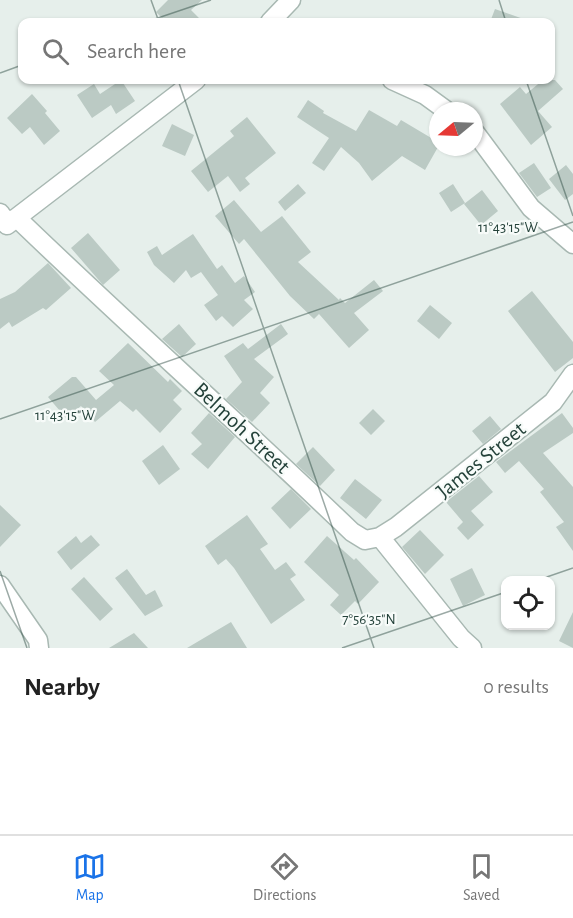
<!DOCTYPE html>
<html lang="en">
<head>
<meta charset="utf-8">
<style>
	:root { --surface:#fff; --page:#f2f2f2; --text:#222; --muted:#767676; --line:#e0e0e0; --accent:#1a73e8 }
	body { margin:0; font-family:"Alegreya Sans",sans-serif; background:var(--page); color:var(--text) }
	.controls { position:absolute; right:18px; bottom:18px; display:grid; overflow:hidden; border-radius:12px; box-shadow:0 2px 4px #0004 }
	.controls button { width:54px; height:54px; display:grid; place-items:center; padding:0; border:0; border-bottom:2px solid var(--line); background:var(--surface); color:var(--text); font:30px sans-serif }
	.compass { position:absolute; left:429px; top:102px; width:54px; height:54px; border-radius:50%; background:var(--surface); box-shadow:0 2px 4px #0004; rotate:251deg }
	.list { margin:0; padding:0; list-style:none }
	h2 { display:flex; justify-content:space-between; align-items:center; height:78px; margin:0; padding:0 24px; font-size:26px }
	h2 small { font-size:20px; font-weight:400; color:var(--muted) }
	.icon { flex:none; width:33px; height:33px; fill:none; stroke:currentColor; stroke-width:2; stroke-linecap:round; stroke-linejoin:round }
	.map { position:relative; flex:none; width:573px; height:648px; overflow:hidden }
	.search { position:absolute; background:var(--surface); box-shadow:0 2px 4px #0004; left:18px; right:18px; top:18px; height:66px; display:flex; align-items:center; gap:15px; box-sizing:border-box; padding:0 21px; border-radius:12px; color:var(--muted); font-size:22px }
	.sheet { height:186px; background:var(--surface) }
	nav { display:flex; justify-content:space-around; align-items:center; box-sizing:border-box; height:84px; border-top:2px solid var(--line); background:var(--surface); font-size:16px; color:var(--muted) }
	nav a { display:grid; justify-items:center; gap:3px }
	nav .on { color:var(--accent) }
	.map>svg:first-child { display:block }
	.building { fill:#bbcac4 }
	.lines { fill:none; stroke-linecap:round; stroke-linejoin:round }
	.minor-casing { stroke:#a8b8b2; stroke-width:21 }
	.minor { stroke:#fff; stroke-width:18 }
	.ticks { fill:none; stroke:#24423a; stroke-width:1.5; stroke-opacity:0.45 }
	.labels { text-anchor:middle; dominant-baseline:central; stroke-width:4.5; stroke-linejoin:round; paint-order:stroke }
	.street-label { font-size:22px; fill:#24423a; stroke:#f7fbf9 }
	.ticks-label { font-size:15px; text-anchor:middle; fill:#24423a; stroke:#f7fbf9; stroke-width:4.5; stroke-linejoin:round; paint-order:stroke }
</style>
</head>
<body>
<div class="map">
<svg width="573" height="648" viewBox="0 0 573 648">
	<rect width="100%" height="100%" fill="#e6efeb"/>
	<path class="building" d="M168 0H202L191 10 203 22H166L156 12Z
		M495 9 529 21V22H490Z
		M121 80 135 101 116 114 111 105 92 118 77 95 94 84 100 94Z
		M543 80H555L563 89 538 111 552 127 531 145 500 104 520 87 526 94Z
		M32 94 47 111 45 113 60 131 44 145 30 127 22 134 7 118Z
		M308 100 324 111 323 113 356 131 369 110 397 126 401 120 438 142V147L425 170 402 156 372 181 359 163 341 147 324 171 312 163 329 138 297 117Z
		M247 117 276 153 245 178 250 184 240 192 228 176 208 192 191 171 234 136 230 131Z
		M172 124 194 135 185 156 162 146Z
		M534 163 551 188 537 197 519 173Z
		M566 165 573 174V194L565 200 549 179Z
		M298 184 306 193 285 211 278 202Z
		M453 184 465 203 451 212 439 193Z
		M482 190 498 211 481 225 464 204Z
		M234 200 261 232 282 216 311 252 298 262 339 300 340 298 345 303 374 280 383 291 354 313 369 330 349 348 319 314 314 319 290 296 244 239 239 244 215 216Z
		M88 233 120 270 103 285 71 248Z
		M193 234 217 269 222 265 235 283 244 276 255 292 244 300 253 309 233 327 222 316 216 321 204 305 218 295 201 272 191 278 186 270 174 283 154 265 147 252 157 246 162 255Z
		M48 263 71 288 46 310 43 308 12 327 9 322 0 329V299L15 292Z
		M532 291 573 342V358L555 372 508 311Z
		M430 305 452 323 439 339 417 321Z
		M179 324 196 344 182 357 162 339Z
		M281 324 288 334 254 359 274 377 260 393 270 403 252 422 226 399 242 382 224 356 243 343 248 349Z
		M128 343 168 382 170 379 182 391 173 400 182 409 160 433 136 409 133 412 120 401 95 422 81 406 66 418 48 397 72 377H76L96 400 114 385 99 371Z
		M373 409 385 421 371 435 359 423Z
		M209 413 235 437 208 469 191 454 202 444 191 433Z
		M562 413 573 428V433L543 453 573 487V551L556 527 564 522 540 492 544 489 519 461 505 473 496 462Z
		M490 416 501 429 483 444 472 431Z
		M163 445 180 469 159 485 142 461Z
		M313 447 335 470 320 486 296 464Z
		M479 476 493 492 471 511 484 525 468 540 457 528 463 522 446 502Z
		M355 479 382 500 366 519 340 498Z
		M291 489 311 509 290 529 271 508Z
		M0 505 21 525 0 547Z
		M247 515 268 544 260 549 275 570 286 562 296 575 290 579 305 600 271 624 234 568 226 559 218 565 205 546Z
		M420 530 444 555 425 574 402 547Z
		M91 535 100 545 71 570 57 552 76 536 81 543Z
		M327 536 354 560 356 558 379 582 358 604 355 601 341 615 330 605 339 595 304 562Z
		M472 568 485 595 463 606 450 579Z
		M127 569 146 595 155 590 163 606 145 616 115 578Z
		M84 577 113 609 100 621 71 589Z
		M573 612V648L559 641Z
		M231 622 247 648H187Z
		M134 633 148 648H109Z"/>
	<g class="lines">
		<g class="minor-casing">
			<path id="minor" d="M270 22 291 0
				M392 80 425 95 447 111
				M474 131 531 208 573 244
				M0 213 4 219 20 221C129 326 243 427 352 532L365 540 380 537 396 527 553 402 573 374
				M7 225 196 80
				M380 537 461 638 472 648
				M0 585 38 640 39 648"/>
		</g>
		<use href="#minor" class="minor"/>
	</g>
	<path class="ticks" d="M151 0 159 22M499 0 506 22M146 22 211 0M0 73 22 65M178 80 374 648M526 80 573 216M0 419 573 222M0 571 27 648M538 580 573 568M342 648 506 592"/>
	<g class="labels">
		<g class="street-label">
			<text transform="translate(242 428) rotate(43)">Belmoh Street</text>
			<text transform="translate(481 460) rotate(-39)">James Street</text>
		</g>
	</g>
	<g class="ticks-label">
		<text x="508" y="232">11°43'15"W</text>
		<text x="65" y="420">11°43'15"W</text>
		<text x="369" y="624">7°56'35"N</text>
	</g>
</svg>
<div class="controls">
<button><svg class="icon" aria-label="locate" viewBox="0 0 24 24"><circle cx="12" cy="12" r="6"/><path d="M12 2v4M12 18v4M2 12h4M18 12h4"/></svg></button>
</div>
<svg class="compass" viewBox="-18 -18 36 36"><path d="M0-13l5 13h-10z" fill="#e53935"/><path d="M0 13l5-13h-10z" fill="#767676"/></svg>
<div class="search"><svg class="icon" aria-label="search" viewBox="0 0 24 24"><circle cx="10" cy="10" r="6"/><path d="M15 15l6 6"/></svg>Search here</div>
</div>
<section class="sheet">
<h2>Nearby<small>0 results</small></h2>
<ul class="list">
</ul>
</section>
<nav>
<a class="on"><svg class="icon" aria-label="map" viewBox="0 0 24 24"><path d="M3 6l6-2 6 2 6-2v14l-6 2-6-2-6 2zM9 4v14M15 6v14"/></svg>Map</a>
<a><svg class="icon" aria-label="directions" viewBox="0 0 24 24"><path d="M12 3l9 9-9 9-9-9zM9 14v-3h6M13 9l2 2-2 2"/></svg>Directions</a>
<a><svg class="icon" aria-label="saved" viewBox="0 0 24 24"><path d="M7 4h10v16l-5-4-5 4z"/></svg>Saved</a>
</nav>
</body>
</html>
